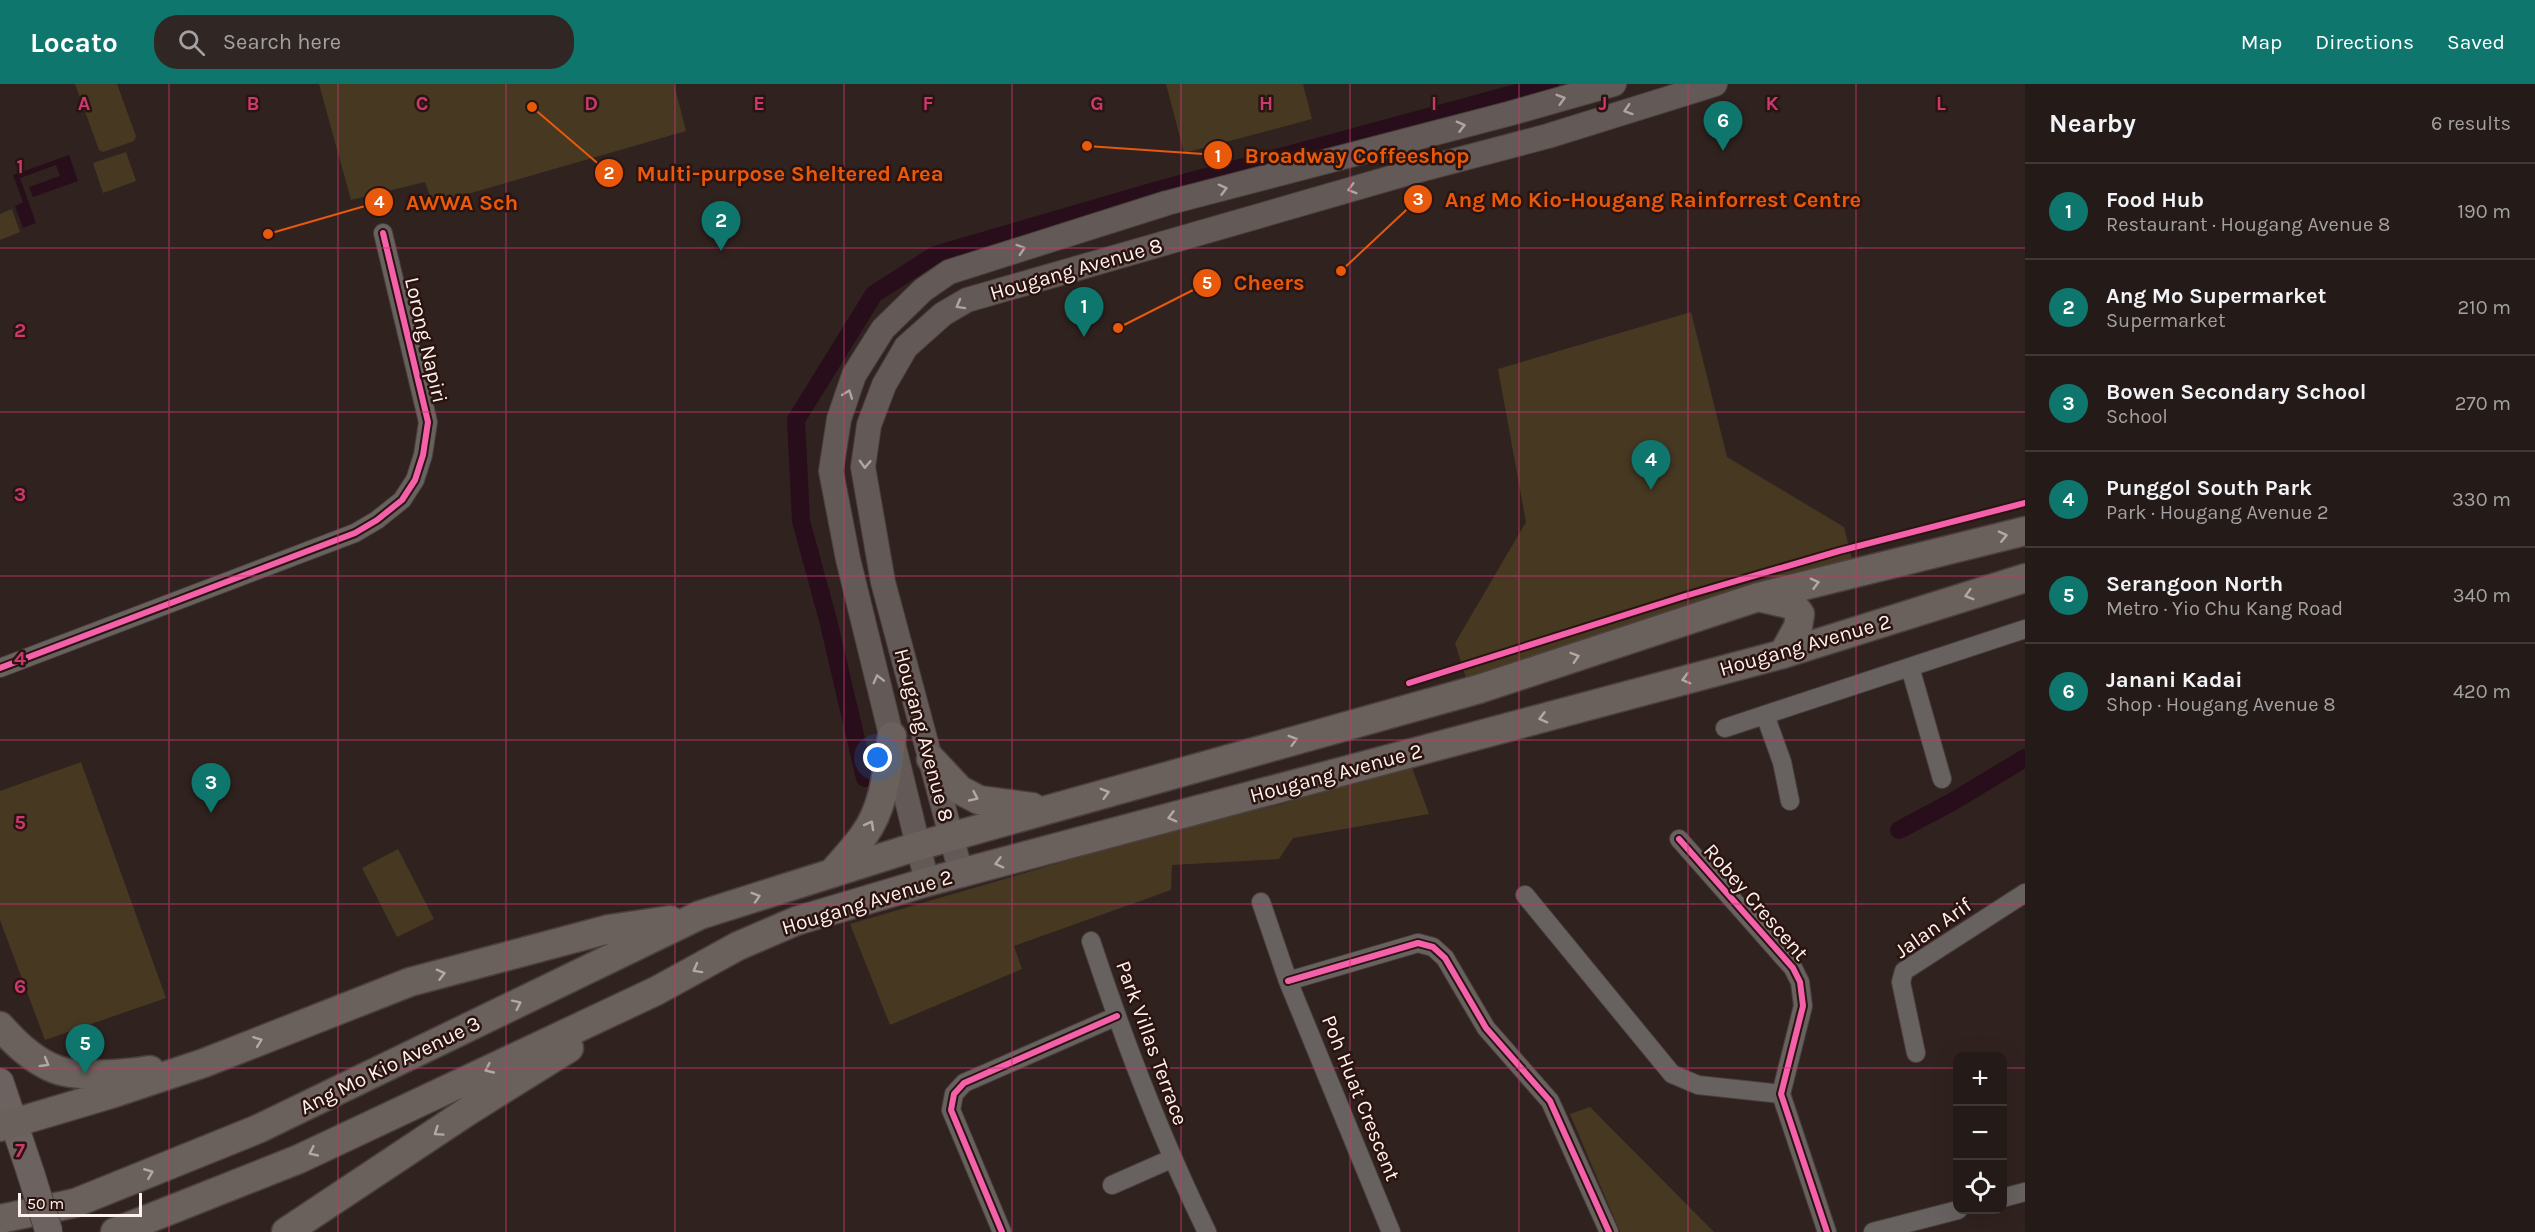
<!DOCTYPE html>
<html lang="en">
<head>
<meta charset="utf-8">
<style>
	:root { --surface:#241a17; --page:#302724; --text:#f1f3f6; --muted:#a3a1a1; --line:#413836; --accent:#0f766e }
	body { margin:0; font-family:Karla,sans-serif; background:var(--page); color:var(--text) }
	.controls { position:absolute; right:18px; bottom:18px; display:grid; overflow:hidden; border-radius:12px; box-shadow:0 6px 24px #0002 }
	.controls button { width:54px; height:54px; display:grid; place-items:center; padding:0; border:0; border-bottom:2px solid var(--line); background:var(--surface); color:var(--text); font:30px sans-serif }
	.scale { position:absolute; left:18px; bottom:15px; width:124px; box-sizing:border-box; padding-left:6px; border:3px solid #fff1ee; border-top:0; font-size:16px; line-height:21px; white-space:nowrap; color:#fff1ee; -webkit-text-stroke:4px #2b1410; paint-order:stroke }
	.you { position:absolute; left:878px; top:674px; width:21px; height:21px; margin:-15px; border:4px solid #fff; border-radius:50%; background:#1a73e8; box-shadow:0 0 0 9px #1a73e833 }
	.badge { display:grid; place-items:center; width:39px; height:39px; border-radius:50%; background:var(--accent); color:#fff; font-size:20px; font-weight:700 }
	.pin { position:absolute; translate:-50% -50px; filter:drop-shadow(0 2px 3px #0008) }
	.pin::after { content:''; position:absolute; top:32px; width:21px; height:18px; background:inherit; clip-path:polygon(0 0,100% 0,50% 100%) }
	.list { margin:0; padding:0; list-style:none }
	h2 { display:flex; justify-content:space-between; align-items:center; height:78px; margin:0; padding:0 24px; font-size:26px }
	h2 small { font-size:20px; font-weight:400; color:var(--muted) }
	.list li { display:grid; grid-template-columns:39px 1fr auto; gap:18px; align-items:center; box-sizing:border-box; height:96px; padding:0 24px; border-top:2px solid var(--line) }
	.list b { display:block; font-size:22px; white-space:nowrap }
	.list p { margin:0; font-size:20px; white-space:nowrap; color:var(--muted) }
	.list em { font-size:20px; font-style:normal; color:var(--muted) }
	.icon { flex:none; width:33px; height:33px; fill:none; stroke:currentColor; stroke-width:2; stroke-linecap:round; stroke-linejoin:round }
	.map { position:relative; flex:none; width:2025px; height:1148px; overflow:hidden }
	header { display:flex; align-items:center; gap:36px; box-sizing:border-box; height:84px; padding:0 30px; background:var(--accent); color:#fff }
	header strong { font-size:28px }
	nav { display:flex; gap:33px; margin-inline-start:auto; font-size:21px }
	.search { width:420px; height:54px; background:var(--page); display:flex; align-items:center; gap:15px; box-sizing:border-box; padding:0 21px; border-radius:24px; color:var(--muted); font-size:22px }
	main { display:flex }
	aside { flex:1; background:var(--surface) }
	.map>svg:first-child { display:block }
	.green { fill:#473822 }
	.water { fill:#280e1a }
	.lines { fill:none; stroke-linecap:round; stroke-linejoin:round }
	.canal { stroke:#280e1a; stroke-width:18 }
	.minor-casing { stroke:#4b403e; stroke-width:20 }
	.secondary-casing { stroke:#4b403e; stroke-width:26 }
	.primary-casing { stroke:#4b403e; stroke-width:29 }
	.trunk-casing { stroke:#4b403e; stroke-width:31 }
	.minor { stroke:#676260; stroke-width:18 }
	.secondary { stroke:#635956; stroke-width:24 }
	.primary { stroke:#6c625f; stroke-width:27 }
	.trunk { stroke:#6a605c; stroke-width:28 }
	.primary-bridge-casing { stroke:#4b403e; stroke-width:29; stroke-linecap:butt }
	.primary-bridge { stroke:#6c625f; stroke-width:27 }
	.cycleway-casing { stroke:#2b1410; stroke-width:10 }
	.cycleway { stroke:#f560ab; stroke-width:6 }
	.oneway { stroke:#b1a5a2 }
	.oneway2 { stroke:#b4a8a5 }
	.grid { fill:none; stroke:#cb3971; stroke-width:1.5; stroke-opacity:0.55 }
	.labels { text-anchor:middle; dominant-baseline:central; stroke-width:5; stroke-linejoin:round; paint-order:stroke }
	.street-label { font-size:21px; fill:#fff1ee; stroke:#2b1410 }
	.grid-label { font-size:20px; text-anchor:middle; font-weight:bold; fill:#cb3971; stroke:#2b1410; stroke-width:5; stroke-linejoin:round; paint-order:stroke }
	.leader { fill:none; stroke:#e8590c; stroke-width:2 }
	.callout-dot { fill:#e8590c; stroke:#2b1410; stroke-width:2 }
	.mark-label { font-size:18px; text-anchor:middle; font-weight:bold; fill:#fff }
	.callout-label { font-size:22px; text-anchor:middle; font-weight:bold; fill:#e8590c; stroke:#2b1410; stroke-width:5; stroke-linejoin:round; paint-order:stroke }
</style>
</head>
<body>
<header>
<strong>Locato</strong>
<div class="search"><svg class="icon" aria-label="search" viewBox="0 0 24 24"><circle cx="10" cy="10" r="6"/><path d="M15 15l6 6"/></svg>Search here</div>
<nav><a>Map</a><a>Directions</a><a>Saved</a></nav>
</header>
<main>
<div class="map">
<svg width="2025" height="1148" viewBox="0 0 2025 1148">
	<rect width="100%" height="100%" fill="#30221f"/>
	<path class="green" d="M75 0H117L136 52 134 57 103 68 99 66Z
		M319 0H674L686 47 433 120 425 98 351 116Z
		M1166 0H1303L1312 35 1184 69Z
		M126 68 136 97 103 109 93 79Z
		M12 125 20 148 0 156V130Z
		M1691 228 1727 373 1844 443 1855 488 1467 597 1455 559 1526 438 1498 285Z
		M81 678 166 914 45 956 0 836V707Z
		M1410 678 1429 730 1293 754 1279 775 1172 781 1171 806 1014 862 1022 885 890 941 850 840 1158 750 1282 720Z
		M398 765 434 835 397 853 362 784Z
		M1590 1023 1714 1148H1620L1570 1030Z"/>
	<path class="water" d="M69 71 78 97 33 113 29 103 60 92 56 81 20 94 36 139 23 144 15 122 23 118 13 91Z"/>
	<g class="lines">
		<path class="canal" d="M865 694 828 536 801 437 796 336 874 210 935 171 1162 105 1550 0
			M1899 746 1952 718 2025 674"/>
		<g class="minor-casing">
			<path id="minor" d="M1910 583 1942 695
				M0 584 355 449 377 436 402 416 415 396 423 371 428 338 383 149
				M1765 631 1782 678 1790 717
				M1725 644 2025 545
				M1679 755 1793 884 1800 898 1803 922 1781 1010 1827 1148
				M1525 811 1672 990 1698 1001 1781 1010
				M1261 818 1288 897 1391 1148
				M1091 857C1124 957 1161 1054 1207 1148
				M1288 897 1418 859 1433 863 1445 874 1486 944 1550 1017 1609 1148
				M1916 969 1901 898 1904 887 2025 809
				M1112 1101 1171 1075
				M2002 1114 2025 1108
				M1002 1148 951 1026 954 1010 964 999 1117 932
				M1873 1148 1958 1126"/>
		</g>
		<g class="secondary-casing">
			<path id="secondary" d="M961 789 883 498 863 383 869 341 884 301 906 263 943 230 967 216 1408 89 1548 52 1715 0
				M927 798 848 475 831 387 839 335 854 291 883 245 923 206 949 188 1167 119 1508 30 1614 0"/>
		</g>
		<g class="primary-casing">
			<path id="primary" d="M0 998 31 1090"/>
		</g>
		<g class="trunk-casing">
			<path id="trunk" d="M1758 513 1793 521 1800 530 1798 543 1783 570
				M931 675 960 706 979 716 1032 723
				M834 787C844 775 855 764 864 751 885 722 887 686 892 652
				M0 942C15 959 34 977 55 985 76 994 127 990 150 986
				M0 1043 111 1010 204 979 410 898 609 845 670 836
				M0 1135 75 1119 258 1045 700 831 918 762 1479 605 1758 513 2025 447
				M115 1148 299 1075 656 907 738 862 796 837 927 798 1783 570 2025 494
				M286 1148 468 1027 569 964"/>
		</g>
		<use href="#minor" class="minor"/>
		<use href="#secondary" class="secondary"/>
		<use href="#primary" class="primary"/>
		<use href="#trunk" class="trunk"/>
		<g class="primary-bridge-casing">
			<path id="primary-bridge" d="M31 1090 49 1148"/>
		</g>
		<use href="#primary-bridge" class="primary-bridge"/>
		<g class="cycleway-casing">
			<path id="cycleway" d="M0 584 355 449 377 436 402 416 415 396 423 371 428 338 383 149
				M1409 599 1685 512 1839 467 2025 419
				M1679 755 1793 884 1800 898 1803 922 1781 1010 1827 1148
				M1288 897 1418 859 1433 863 1445 874 1486 944 1550 1017 1609 1148
				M1002 1148 951 1026 954 1010 964 999 1117 932"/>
		</g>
		<use href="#cycleway" class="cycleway"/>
	</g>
	<defs><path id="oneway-chevron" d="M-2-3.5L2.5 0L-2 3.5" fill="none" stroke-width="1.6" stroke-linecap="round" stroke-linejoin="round" transform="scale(1.5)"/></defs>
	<g class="oneway">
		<use href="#oneway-chevron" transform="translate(1561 15) rotate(-16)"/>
		<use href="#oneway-chevron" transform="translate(1628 26) rotate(162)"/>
		<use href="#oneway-chevron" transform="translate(1461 42) rotate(-15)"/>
		<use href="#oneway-chevron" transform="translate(1223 105) rotate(-15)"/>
		<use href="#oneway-chevron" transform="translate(1352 105) rotate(164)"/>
		<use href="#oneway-chevron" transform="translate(1021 165) rotate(-18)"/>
		<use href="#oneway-chevron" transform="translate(960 221) rotate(151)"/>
		<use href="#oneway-chevron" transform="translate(848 310) rotate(-70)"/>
		<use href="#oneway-chevron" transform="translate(865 380) rotate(92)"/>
		<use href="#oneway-chevron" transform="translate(878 595) rotate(-104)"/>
	</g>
	<g class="oneway2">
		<use href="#oneway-chevron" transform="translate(2003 452) rotate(-13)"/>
		<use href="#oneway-chevron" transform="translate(1815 499) rotate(-15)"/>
		<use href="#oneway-chevron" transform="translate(1969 511) rotate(163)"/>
		<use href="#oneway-chevron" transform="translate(1575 573) rotate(-18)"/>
		<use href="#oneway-chevron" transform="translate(1686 595) rotate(165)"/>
		<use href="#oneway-chevron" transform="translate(1543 634) rotate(165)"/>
		<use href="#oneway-chevron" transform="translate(1293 656) rotate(-16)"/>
		<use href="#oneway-chevron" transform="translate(1105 709) rotate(-16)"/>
		<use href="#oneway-chevron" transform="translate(974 713) rotate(25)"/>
		<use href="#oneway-chevron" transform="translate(1172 733) rotate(165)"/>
		<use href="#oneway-chevron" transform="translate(870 741) rotate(-61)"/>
		<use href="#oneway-chevron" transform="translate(999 779) rotate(165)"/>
		<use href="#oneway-chevron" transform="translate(756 813) rotate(-18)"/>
		<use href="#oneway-chevron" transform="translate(697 885) rotate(151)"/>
		<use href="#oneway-chevron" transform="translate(441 890) rotate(-15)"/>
		<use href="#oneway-chevron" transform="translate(517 920) rotate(-26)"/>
		<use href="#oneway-chevron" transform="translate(258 957) rotate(-21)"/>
		<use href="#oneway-chevron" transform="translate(45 979) rotate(30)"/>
		<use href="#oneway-chevron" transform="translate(489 985) rotate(155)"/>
		<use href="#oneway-chevron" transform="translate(438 1048) rotate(146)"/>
		<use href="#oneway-chevron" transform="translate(313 1068) rotate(155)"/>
		<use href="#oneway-chevron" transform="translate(149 1089) rotate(-22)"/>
	</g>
	<path class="grid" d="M169 0V1148M338 0V1148M506 0V1148M675 0V1148M844 0V1148M1012 0V1148M1181 0V1148M1350 0V1148M1519 0V1148M1688 0V1148M1856 0V1148M0 164H2025M0 328H2025M0 492H2025M0 656H2025M0 820H2025M0 984H1958M2002 984H2025"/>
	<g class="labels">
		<g class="street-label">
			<text transform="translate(1076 185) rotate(-16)">Hougang Avenue 8</text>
			<text transform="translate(426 256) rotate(77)">Lorong Napiri</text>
			<text transform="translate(1805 561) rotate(-16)">Hougang Avenue 2</text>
			<text transform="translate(924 651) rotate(75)">Hougang Avenue 8</text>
			<text transform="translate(1336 689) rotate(-15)">Hougang Avenue 2</text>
			<text transform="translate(867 818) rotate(-17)">Hougang Avenue 2</text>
			<text transform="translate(1756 818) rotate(49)">Robey Crescent</text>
			<text transform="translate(1933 844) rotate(-35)">Jalan Arif</text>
			<text transform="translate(1152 959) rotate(70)">Park Villas Terrace</text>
			<text transform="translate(390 981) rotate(-26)">Ang Mo Kio Avenue 3</text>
			<text transform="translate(1361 1014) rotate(68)">Poh Huat Crescent</text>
		</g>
	</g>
	<g class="grid-label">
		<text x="84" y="26">A</text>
		<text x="253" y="26">B</text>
		<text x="422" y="26">C</text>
		<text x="591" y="26">D</text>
		<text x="759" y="26">E</text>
		<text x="928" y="26">F</text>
		<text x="1097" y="26">G</text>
		<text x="1266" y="26">H</text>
		<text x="1434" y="26">I</text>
		<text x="1603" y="26">J</text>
		<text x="1772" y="26">K</text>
		<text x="1941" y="26">L</text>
		<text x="20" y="89">1</text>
		<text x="20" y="253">2</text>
		<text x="20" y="417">3</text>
		<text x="20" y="581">4</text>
		<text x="20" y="745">5</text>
		<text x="20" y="909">6</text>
		<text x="20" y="1073">7</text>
	</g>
	<path class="leader" d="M1087 62L1218 71M532 23L609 89M1341 187L1418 115M268 150L379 118M1118 244L1207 199"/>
	<g class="callout-dot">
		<circle cx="1087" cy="62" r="6"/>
		<circle cx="532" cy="23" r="6"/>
		<circle cx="1341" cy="187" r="6"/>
		<circle cx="268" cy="150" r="6"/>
		<circle cx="1118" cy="244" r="6"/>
		<circle cx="1218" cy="71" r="15"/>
		<circle cx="609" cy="89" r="15"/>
		<circle cx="1418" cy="115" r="15"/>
		<circle cx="379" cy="118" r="15"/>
		<circle cx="1207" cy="199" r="15"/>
	</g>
	<g class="mark-label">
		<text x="1218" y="78">1</text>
		<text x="609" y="95">2</text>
		<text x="1418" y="121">3</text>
		<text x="379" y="124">4</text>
		<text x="1207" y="205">5</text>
	</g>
	<g class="callout-label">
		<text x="1357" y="79">Broadway Coffeeshop</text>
		<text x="790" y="97">Multi-purpose Sheltered Area</text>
		<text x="1653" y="123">Ang Mo Kio-Hougang Rainforrest Centre</text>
		<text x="462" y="126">AWWA Sch</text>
		<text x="1269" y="206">Cheers</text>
	</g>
</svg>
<div class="controls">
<button>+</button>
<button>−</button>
<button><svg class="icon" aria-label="locate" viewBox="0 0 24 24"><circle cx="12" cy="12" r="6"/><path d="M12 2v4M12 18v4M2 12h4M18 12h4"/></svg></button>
</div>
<div class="scale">50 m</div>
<div class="you"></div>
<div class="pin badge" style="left:1084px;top:253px">1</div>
<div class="pin badge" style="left:721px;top:167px">2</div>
<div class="pin badge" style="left:211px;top:729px">3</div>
<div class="pin badge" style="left:1651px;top:406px">4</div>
<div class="pin badge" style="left:85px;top:990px">5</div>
<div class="pin badge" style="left:1723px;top:67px">6</div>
</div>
<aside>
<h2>Nearby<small>6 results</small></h2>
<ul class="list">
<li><span class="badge">1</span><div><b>Food Hub</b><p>Restaurant · Hougang Avenue 8</p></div><em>190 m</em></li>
<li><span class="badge">2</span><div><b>Ang Mo Supermarket</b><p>Supermarket</p></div><em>210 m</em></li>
<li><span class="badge">3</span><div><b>Bowen Secondary School</b><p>School</p></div><em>270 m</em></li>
<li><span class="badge">4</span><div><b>Punggol South Park</b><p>Park · Hougang Avenue 2</p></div><em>330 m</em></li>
<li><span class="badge">5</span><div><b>Serangoon North</b><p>Metro · Yio Chu Kang Road</p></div><em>340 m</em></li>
<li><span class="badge">6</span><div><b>Janani Kadai</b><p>Shop · Hougang Avenue 8</p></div><em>420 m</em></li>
</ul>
</aside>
</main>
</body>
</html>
